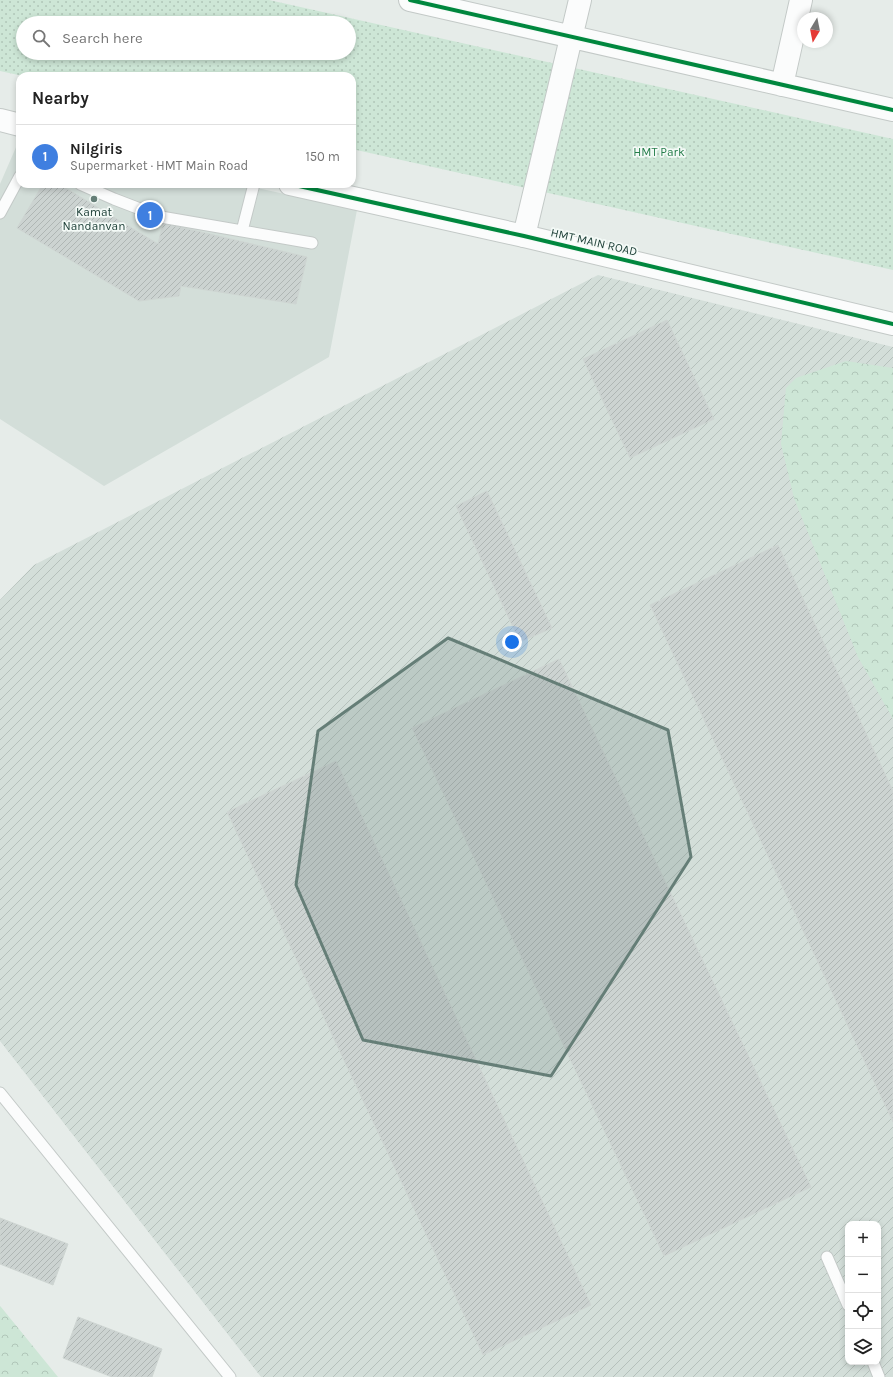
<!DOCTYPE html>
<html lang="en">
<head>
<meta charset="utf-8">
<style>
	:root { --surface:#fff; --page:#f6f6f6; --text:#222; --muted:#767676; --line:#e0e0e0; --accent:#657e77 }
	body { margin:0; font-family:Karla,sans-serif; background:var(--page); color:var(--text) }
	.controls { position:absolute; right:12px; bottom:12px; display:grid; overflow:hidden; border-radius:8px; box-shadow:0 2px 6px #0003 }
	.controls button { width:36px; height:36px; display:grid; place-items:center; padding:0; border:0; border-bottom:1px solid var(--line); background:var(--surface); color:var(--text); font:20px sans-serif }
	.compass { position:absolute; left:797px; top:12px; width:36px; height:36px; border-radius:50%; background:var(--surface); box-shadow:0 2px 6px #0003; rotate:190deg }
	.you { position:absolute; left:512px; top:642px; width:14px; height:14px; margin:-10px; border:3px solid #fff; border-radius:50%; background:#1a73e8; box-shadow:0 0 0 6px #1a73e833 }
	.badge { display:grid; place-items:center; width:26px; height:26px; border-radius:50%; background:var(--accent); color:#fff; font-size:13px; font-weight:700 }
	.pin { position:absolute; translate:-50% -50%; border:2px solid #fff; box-shadow:0 1px 4px #0006 }
	.list { margin:0; padding:0; list-style:none }
	h2 { display:flex; justify-content:space-between; align-items:center; height:52px; margin:0; padding:0 16px; font-size:17px }
	h2 small { font-size:13px; font-weight:400; color:var(--muted) }
	.list li { display:grid; grid-template-columns:26px 1fr auto; gap:12px; align-items:center; box-sizing:border-box; height:64px; padding:0 16px; border-top:1px solid var(--line) }
	.list b { display:block; font-size:15px; white-space:nowrap }
	.list p { margin:0; font-size:13px; white-space:nowrap; color:var(--muted) }
	.list em { font-size:13px; font-style:normal; color:var(--muted) }
	.icon { flex:none; width:22px; height:22px; fill:none; stroke:currentColor; stroke-width:2; stroke-linecap:round; stroke-linejoin:round }
	.map { position:relative; flex:none; width:893px; height:1377px; overflow:hidden }
	.search { position:absolute; background:var(--surface); box-shadow:0 2px 6px #0003; left:16px; top:16px; width:340px; height:44px; display:flex; align-items:center; gap:10px; box-sizing:border-box; padding:0 14px; border-radius:22px; color:var(--muted); font-size:15px }
	.panel { position:absolute; background:var(--surface); box-shadow:0 2px 6px #0003; left:16px; top:72px; width:340px; height:116px; border-radius:12px }
	.map>svg:first-child { display:block }
	.built { fill:#d3ded9 }
	.industrial { fill:url(#industrial-furrows); fill-rule:evenodd }
	.forest { fill:url(#forest-crowns) }
	.park { fill:url(#park-dots); fill-rule:evenodd }
	.building { fill:url(#building-hatch); stroke:#ced5d2 }
	.lines { fill:none; stroke-linecap:round; stroke-linejoin:round }
	.service-casing { stroke:#c3c9c7; stroke-width:13 }
	.minor-casing { stroke:#c3c9c7; stroke-width:24 }
	.tertiary-casing { stroke:#c3c9c7; stroke-width:24 }
	.service { stroke:#fbfcfc; stroke-width:11 }
	.minor { stroke:#fbfcfc; stroke-width:22 }
	.tertiary { stroke:#fbfcfc; stroke-width:22 }
	.cycleway-casing { stroke:#f4faf7; stroke-width:6 }
	.cycleway { stroke:#00873e; stroke-width:4 }
	.marked { fill:#657e77; fill-opacity:0.2; stroke:#657e77; stroke-width:3; stroke-linejoin:round }
	.poi-dot { fill:#657e77; stroke:#f4faf7; stroke-width:1.5 }
	.labels { text-anchor:middle; dominant-baseline:central; stroke-width:3.5; stroke-linejoin:round; paint-order:stroke }
	.park-label { font-size:12px; fill:#257e4b; stroke:#f4faf7 }
	.poi-label { font-size:12px; fill:#20423a; stroke:#f4faf7 }
	.street-label { font-size:12px; fill:#20423a; stroke:#f4faf7 }
</style>
</head>
<body>
<div class="map">
<svg width="893" height="1377" viewBox="0 0 893 1377">
	<defs>
		<pattern id="industrial-furrows" width="10" height="10" patternUnits="userSpaceOnUse"><rect width="10" height="10" fill="#d3ded9"/><path d="M-1 1l2-2M0 10L10 0M9 11l2-2" fill="none" stroke="#b5c0bb"/></pattern>
		<pattern id="forest-crowns" width="20" height="18" patternUnits="userSpaceOnUse"><rect width="20" height="18" fill="#cde6d6"/><path d="M2 6a3 3 0 1 1 6 0M12 15a3 3 0 1 1 6 0" fill="none" stroke="#b0c6b8"/></pattern>
		<pattern id="park-dots" width="8" height="8" patternUnits="userSpaceOnUse"><rect width="8" height="8" fill="#cde6d6"/><path d="M2 2h.1M6 6h.1" fill="none" stroke="#b0c6b8" stroke-width="1.8" stroke-linecap="round"/></pattern>
		<pattern id="building-hatch" width="6" height="6" patternUnits="userSpaceOnUse"><rect width="6" height="6" fill="#ccd3d1"/><path d="M-1 1l2-2M0 6l6-6M5 7l2-2" fill="none" stroke="#afb6b4"/></pattern>
	</defs>
	<rect width="100%" height="100%" fill="#e6ece9"/>
	<path class="built" d="M20 138V184H239L357 210 329 357 104 486 0 419V184Z"/>
	<path class="industrial" d="M598 275 893 347V1377H261L0 1041V600L34 565ZM848 1224H878V1362H848Z"/>
	<path class="forest" d="M846 361 893 368V719L858 657 794 498 781 444 786 388 796 378Z
		M0 1306 1 1307 58 1377H0Z"/>
	<path class="park" d="M0 0H269L893 139V270L352 149V76H23L0 71ZM23 23H349V53H23Z"/>
	<path class="building" d="M43 184H59L158 244 163 223 307 257 296 304 181 286 179 296 139 301 17 228Z
		M667 320 714 419 630 458 583 359Z
		M487 491 552 628 520 642 456 506Z
		M778 545 893 791V1122L650 605Z
		M559 659 811 1187 664 1256 412 728Z
		M336 761 591 1305 483 1355 227 812Z
		M0 1218 68 1244 53 1285 0 1264Z
		M78 1317 162 1349 152 1377H112L63 1358Z"/>
	<g class="lines">
		<g class="service-casing">
			<path id="service" d="M80 184 114 199 161 217 312 243
				M0 213 20 176
				M242 231 254 184
				M0 1093 230 1377
				M827 1257 848 1305
				M873 1362 879 1377"/>
		</g>
		<g class="minor-casing">
			<path id="minor" d="M410 0 893 110
				M782 85 801 0
				M524 236 580 0"/>
		</g>
		<g class="tertiary-casing">
			<path id="tertiary" d="M0 120 20 125
				M290 184 524 236 893 324"/>
		</g>
		<use href="#service" class="service"/>
		<use href="#minor" class="minor"/>
		<use href="#tertiary" class="tertiary"/>
		<g class="cycleway-casing">
			<path id="cycleway" d="M410 0 893 110
				M290 184 524 236 893 324"/>
		</g>
		<use href="#cycleway" class="cycleway"/>
	</g>
	<path class="marked" d="M448 638 668 730 691 857 551 1076 363 1040 296 885 318 731Z"/>
	<circle class="poi-dot" cx="94" cy="199" r="4"/>
	<g class="labels">
		<g class="park-label">
			<text x="659" y="152">HMT Park</text>
		</g>
		<g class="poi-label">
			<text x="94" y="212">Kamat<tspan x="94" dy="14">Nandanvan</tspan></text>
		</g>
		<g class="street-label">
			<text transform="translate(594 242) rotate(13)">HMT MAIN ROAD</text>
		</g>
	</g>
</svg>
<div class="controls">
<button>+</button>
<button>−</button>
<button><svg class="icon" aria-label="locate" viewBox="0 0 24 24"><circle cx="12" cy="12" r="6"/><path d="M12 2v4M12 18v4M2 12h4M18 12h4"/></svg></button>
<button><svg class="icon" aria-label="layers" viewBox="0 0 24 24"><path d="M12 4l9 5-9 5-9-5zM3 14l9 5 9-5"/></svg></button>
</div>
<svg class="compass" viewBox="-18 -18 36 36"><path d="M0-13l5 13h-10z" fill="#e53935"/><path d="M0 13l5-13h-10z" fill="#767676"/></svg>
<div class="you"></div>
<div class="pin badge" style="left:150px;top:215px;background:#3f7fe0">1</div>
<div class="search"><svg class="icon" aria-label="search" viewBox="0 0 24 24"><circle cx="10" cy="10" r="6"/><path d="M15 15l6 6"/></svg>Search here</div>
<section class="panel">
<h2>Nearby<small></small></h2>
<ul class="list">
<li><span class="badge" style="background:#3f7fe0">1</span><div><b>Nilgiris</b><p>Supermarket · HMT Main Road</p></div><em>150 m</em></li>
</ul>
</section>
</div>
</body>
</html>
